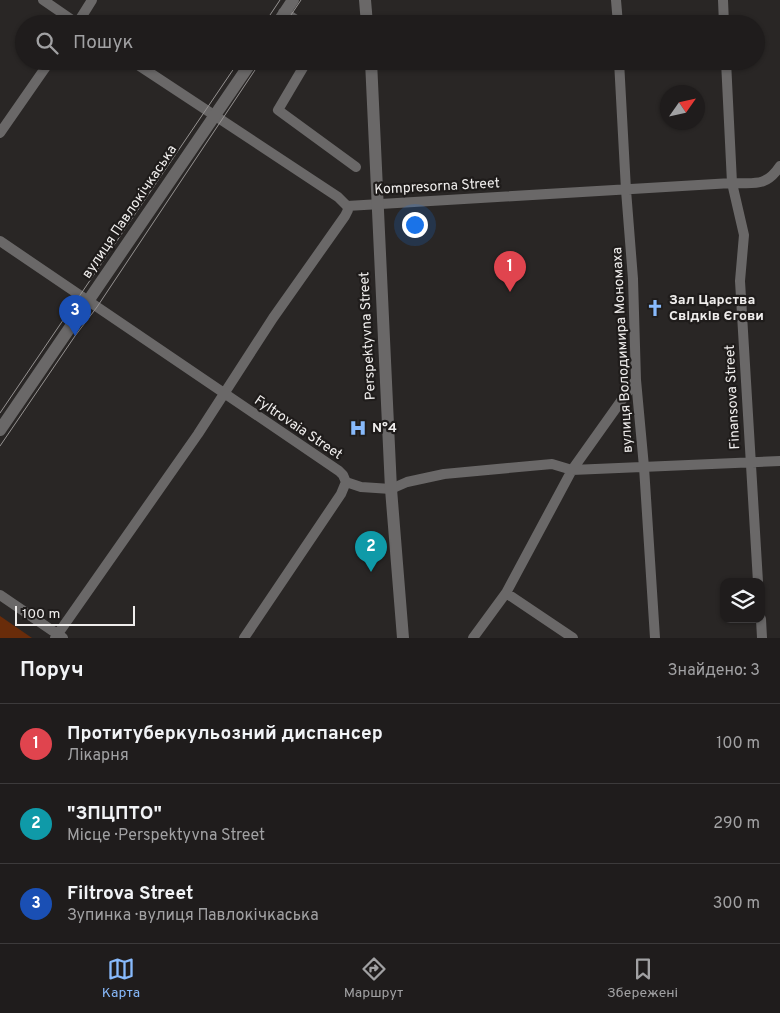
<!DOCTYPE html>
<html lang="uk">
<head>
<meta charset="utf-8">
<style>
	:root { --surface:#1f1c1c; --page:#272525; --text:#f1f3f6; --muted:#a1a1a3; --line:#3c3a3b; --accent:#88bafc }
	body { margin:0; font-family:Overpass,sans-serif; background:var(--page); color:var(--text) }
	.controls { position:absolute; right:15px; bottom:15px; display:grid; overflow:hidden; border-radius:10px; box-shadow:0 1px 4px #0004 }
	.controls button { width:45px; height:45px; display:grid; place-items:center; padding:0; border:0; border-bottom:1px solid var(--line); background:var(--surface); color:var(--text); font:25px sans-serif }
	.compass { position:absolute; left:660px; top:85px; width:45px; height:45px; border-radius:50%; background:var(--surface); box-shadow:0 1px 4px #0004; rotate:56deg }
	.scale { position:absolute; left:15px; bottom:12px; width:120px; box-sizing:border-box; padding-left:5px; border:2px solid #efedec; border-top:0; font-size:14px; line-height:18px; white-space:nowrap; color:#efedec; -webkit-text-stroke:4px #1f1c1b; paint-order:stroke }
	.you { position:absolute; left:414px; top:224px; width:18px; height:18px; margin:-12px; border:4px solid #fff; border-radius:50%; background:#1a73e8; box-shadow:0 0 0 8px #1a73e833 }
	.badge { display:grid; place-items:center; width:32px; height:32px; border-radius:50%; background:var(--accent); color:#fff; font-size:16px; font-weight:700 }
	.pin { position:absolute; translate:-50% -41px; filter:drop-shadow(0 1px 2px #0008) }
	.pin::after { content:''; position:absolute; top:26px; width:18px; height:15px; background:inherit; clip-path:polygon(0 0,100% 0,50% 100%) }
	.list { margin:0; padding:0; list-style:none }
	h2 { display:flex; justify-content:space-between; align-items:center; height:65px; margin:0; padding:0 20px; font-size:21px }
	h2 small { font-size:16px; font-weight:400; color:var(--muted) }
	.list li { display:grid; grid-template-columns:32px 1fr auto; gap:15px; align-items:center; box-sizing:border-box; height:80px; padding:0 20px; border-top:1px solid var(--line) }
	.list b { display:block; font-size:19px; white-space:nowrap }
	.list p { margin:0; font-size:16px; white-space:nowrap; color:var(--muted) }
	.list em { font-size:16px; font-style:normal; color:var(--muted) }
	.icon { flex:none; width:28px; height:28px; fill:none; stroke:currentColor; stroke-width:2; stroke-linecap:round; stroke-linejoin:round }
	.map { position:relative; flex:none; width:780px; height:638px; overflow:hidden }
	.search { position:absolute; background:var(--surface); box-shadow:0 1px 4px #0004; left:15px; right:15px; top:15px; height:55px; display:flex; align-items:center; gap:12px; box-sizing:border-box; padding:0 18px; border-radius:28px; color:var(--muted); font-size:19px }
	.sheet { height:305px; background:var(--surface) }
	nav { display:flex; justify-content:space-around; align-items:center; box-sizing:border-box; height:70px; border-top:1px solid var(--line); background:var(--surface); font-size:14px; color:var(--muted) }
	nav a { display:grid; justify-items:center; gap:2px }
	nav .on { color:var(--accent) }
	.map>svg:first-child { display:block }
	.green { fill:#692c0a }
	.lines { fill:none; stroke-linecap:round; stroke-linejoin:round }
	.minor { stroke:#6a6868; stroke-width:10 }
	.tertiary { stroke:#6a6868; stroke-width:12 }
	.tram { stroke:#969392; stroke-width:1 }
	.labels { text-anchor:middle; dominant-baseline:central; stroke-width:4.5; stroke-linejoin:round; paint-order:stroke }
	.street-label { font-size:14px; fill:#efedec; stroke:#1f1c1b }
	.poi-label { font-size:14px; font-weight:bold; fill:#efedec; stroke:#1f1c1b; text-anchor:start }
</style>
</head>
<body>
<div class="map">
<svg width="780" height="638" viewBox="0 0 780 638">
	<rect width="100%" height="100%" fill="#292625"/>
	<path class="green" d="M0 616 32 638H0Z"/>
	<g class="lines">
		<path class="minor" d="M43 0 78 24
			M616 0 618 24
			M723 0 724 24
			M77 24 92 0
			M132 61 338 197 347 206 732 183C755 183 766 187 780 166
			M307 61 278 110 356 167
			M619 61 626 190 633 279 636 380 644 467 655 638
			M726 61 732 183 744 235 740 281 758 582
			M0 133 50 61
			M0 241 339 471 343 475 346 482 361 487 391 489 407 482 444 474 552 464 572 470 506 593 473 638
			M572 470 780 461
			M572 470 636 380
			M506 593 573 638
			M0 595 63 638
			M761 619 762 638
			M55 638 198 434 273 318 345 216 348 210 347 206
			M244 638 341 494 346 482"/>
		<path class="tertiary" d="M365 0 367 24
			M284 13 300 24
			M277 24 293 0
			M371 61 391 489 403 638
			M0 430 252 61"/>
		<path class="tram" d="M264 24 280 0
			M285 24 301 0
			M0 413 239 61
			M0 446 75 336 97 307 261 61"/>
	</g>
	<defs>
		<g id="church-bare" transform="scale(1.35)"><path d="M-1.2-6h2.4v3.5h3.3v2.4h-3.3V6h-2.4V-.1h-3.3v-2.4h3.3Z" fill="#88bafc" stroke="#1f1c1b" stroke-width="2.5" paint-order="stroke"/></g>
		<g id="hospital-bare" transform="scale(1.35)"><path d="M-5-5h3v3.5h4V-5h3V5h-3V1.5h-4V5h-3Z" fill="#88bafc" stroke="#1f1c1b" stroke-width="2.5" paint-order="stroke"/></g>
	</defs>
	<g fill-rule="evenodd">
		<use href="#church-bare" x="655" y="308"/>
		<use href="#hospital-bare" x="358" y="428"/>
	</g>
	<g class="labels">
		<g class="street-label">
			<text transform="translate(437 187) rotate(-3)">Kompresorna Street</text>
			<text transform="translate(130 212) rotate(-56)">вулиця Павлокічкаська</text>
			<text transform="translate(368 336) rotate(-93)">Perspektyvna Street</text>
			<text transform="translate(623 350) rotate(-93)">вулиця Володимира Мономаха</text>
			<text transform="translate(733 397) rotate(-93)">Finansova Street</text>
			<text transform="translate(298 428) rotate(34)">Fyltrovaia Street</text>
		</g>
		<g class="poi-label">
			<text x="669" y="300">Зал Царства<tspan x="669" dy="16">Свідків Єгови</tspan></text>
			<text x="372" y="428">N°4</text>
		</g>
	</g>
</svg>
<div class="controls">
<button><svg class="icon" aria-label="layers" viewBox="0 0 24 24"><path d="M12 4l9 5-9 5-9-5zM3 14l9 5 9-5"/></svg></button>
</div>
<svg class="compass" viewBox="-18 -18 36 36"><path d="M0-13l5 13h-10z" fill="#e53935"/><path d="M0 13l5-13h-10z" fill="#a1a1a3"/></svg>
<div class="scale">100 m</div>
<div class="you"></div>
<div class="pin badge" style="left:510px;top:292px;background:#e0444e">1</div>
<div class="pin badge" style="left:371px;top:572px;background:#0f9aa8">2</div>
<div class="pin badge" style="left:75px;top:336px;background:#1a4fb4">3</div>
<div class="search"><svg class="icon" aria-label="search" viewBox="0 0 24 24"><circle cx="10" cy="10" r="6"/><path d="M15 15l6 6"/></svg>Пошук</div>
</div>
<section class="sheet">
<h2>Поруч<small>Знайдено: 3</small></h2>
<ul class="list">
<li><span class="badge" style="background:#e0444e">1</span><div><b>Протитуберкульозний диспансер</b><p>Лікарня</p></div><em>100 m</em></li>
<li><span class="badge" style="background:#0f9aa8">2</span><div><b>&quot;ЗПЦПТО&quot;</b><p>Місце · Perspektyvna Street</p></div><em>290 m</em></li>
<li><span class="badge" style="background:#1a4fb4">3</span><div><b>Filtrova Street</b><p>Зупинка · вулиця Павлокічкаська</p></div><em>300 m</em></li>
</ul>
</section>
<nav>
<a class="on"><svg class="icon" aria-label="map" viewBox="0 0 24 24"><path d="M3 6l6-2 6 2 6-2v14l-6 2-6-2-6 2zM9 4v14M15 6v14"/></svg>Карта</a>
<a><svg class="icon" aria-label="directions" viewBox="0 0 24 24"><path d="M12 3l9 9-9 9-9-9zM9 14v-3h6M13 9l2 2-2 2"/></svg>Маршрут</a>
<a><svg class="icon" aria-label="saved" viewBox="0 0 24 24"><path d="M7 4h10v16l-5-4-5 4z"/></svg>Збережені</a>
</nav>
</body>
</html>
